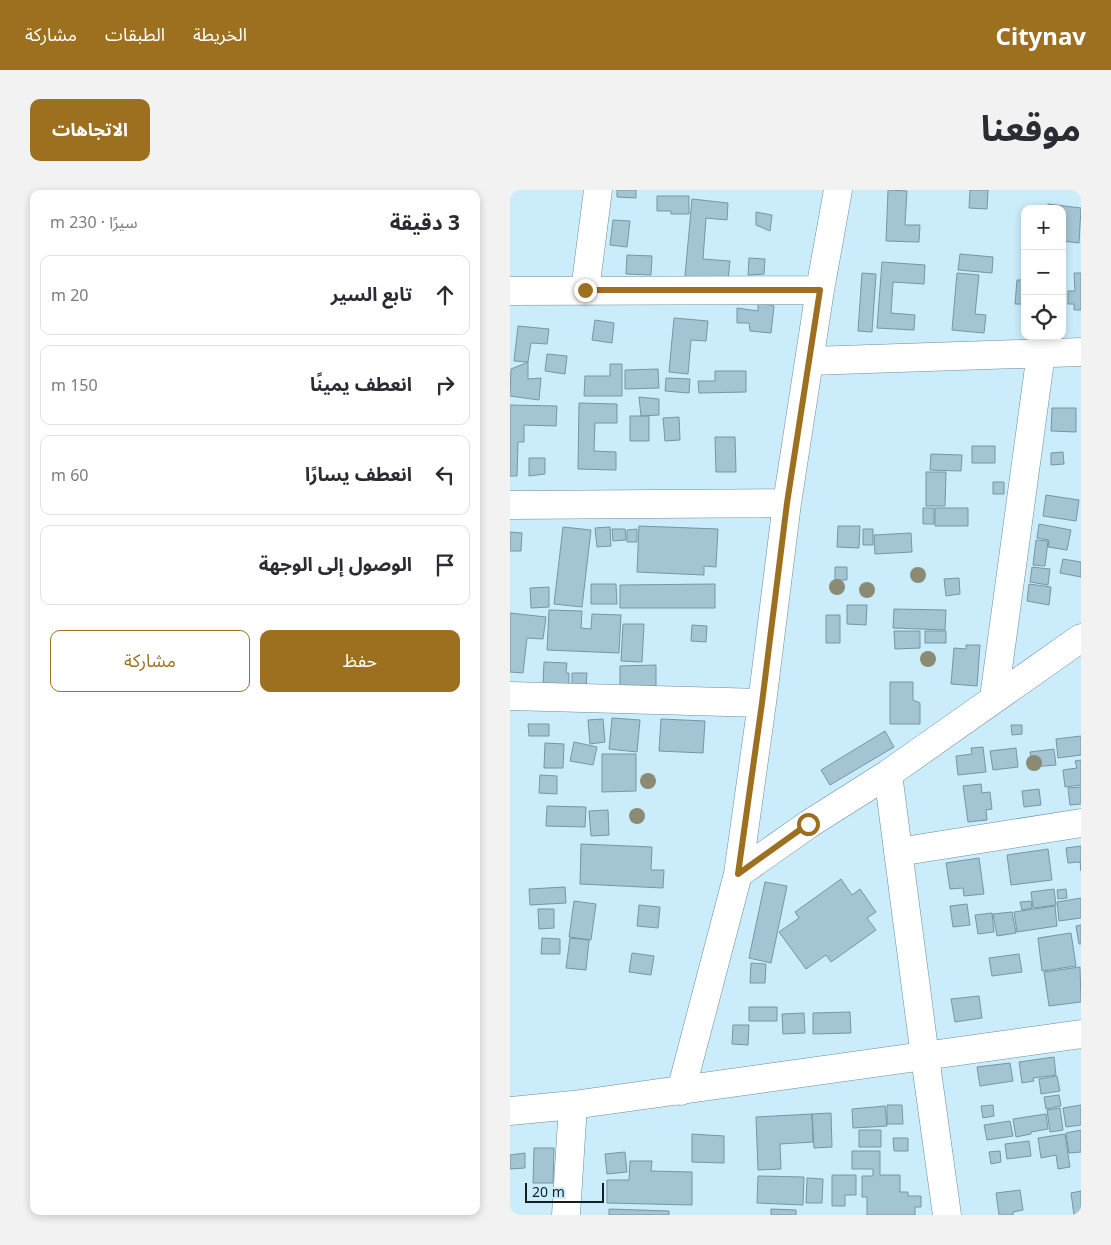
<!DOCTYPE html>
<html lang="ar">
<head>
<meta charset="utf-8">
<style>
	:root { --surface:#fff; --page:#f2f2f3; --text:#2b2b33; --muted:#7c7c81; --line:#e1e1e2; --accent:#9d7020 }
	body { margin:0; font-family:"Noto Sans","Noto Sans Arabic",sans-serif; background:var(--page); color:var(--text); direction:rtl }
	.controls { position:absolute; right:15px; top:15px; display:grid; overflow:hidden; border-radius:10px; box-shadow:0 2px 8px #0003 }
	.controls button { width:45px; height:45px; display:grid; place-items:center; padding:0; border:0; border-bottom:1px solid var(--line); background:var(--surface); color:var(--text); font:25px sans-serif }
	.scale { position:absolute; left:15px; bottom:12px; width:79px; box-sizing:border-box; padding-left:5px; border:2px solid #121f25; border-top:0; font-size:14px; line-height:18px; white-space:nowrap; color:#121f25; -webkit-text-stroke:4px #caecfb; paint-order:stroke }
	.stop { position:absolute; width:15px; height:15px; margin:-11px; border:4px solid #9d7020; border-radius:50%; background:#fff }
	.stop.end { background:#9d7020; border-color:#fff; box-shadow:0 1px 5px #0008 }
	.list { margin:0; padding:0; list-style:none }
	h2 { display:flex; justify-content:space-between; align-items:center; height:65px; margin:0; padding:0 20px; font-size:21px }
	h2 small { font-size:16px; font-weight:400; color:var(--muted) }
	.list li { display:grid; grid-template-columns:32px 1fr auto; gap:15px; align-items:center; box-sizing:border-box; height:80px; margin:0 10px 10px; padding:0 10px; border:1px solid var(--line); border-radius:10px }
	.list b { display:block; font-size:19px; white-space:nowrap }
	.list em { font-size:16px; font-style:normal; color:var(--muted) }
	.actions { display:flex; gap:10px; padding:15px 20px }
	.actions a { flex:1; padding:11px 0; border:1px solid var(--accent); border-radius:10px; text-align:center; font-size:18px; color:var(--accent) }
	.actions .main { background:var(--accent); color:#fff }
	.icon { flex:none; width:28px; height:28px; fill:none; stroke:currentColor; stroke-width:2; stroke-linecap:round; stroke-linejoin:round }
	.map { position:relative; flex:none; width:571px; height:1025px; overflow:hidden; direction:ltr; border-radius:10px }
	header { display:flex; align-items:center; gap:30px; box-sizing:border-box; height:70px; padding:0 25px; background:var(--accent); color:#fff }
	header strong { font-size:24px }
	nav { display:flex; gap:28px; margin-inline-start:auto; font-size:18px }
	.intro { display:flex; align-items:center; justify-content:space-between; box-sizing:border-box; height:120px; padding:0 30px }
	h1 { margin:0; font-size:35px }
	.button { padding:12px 22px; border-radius:10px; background:var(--accent); color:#fff; font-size:18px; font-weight:700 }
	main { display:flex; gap:30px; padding:0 30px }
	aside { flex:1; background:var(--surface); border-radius:10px; box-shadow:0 2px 8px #0003 }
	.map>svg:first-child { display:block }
	.building { fill:#a3c4d3; stroke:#7696a4 }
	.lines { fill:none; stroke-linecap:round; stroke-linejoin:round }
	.minor-casing { stroke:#6c8c9a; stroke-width:29 }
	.minor { stroke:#fff; stroke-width:28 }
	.tree { fill:#8b8b73 }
	.route { stroke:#9d7020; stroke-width:6 }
</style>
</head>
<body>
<header>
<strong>Citynav</strong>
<nav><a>الخريطة</a><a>الطبقات</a><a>مشاركة</a></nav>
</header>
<div class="intro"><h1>موقعنا</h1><a class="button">الاتجاهات</a></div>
<main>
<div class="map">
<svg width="571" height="1025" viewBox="0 0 571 1025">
	<rect width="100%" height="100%" fill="#caecfb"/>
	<path class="building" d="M107 0H126V8L107 7Z
		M378 0 397 1 395 35H410L409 52 376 51Z
		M460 0H478L477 19 459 18Z
		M147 6H179V24H161V21H147Z
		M182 9 218 13 217 30 196 28 193 69 220 71 218 90 175 86Z
		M538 14 571 18 569 53 552 51V19H538Z
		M246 22 262 25 260 41 246 35Z
		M103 30 120 31 117 57 100 55Z
		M450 64 483 67 482 83 448 80Z
		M117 65 142 66 141 85 116 84Z
		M239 68 255 69 254 84 238 85Z
		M372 72 415 75 414 94 383 92 381 123 405 125 404 140 367 138Z
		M352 83 366 84 362 142 348 141Z
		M447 83 469 85 465 124 476 125 474 143 442 140Z
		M564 83H571V120H564V114H558V101H565Z
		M507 90H515V114H505Z
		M248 112 264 116 261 143 240 141 239 133H227V118L248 121Z
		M164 128 198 131 196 151 181 150 178 184 159 182Z
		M85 130 104 133 102 153 82 150Z
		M8 136 39 139 37 154 21 153 18 172 4 171Z
		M37 164 57 166 55 184 35 181Z
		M18 172V189L31 188 29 210 0 206 1 179Z
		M100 174H112V206H74L75 186H100Z
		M148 179 149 198 115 199V180Z
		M205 181H236V202L189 203 188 191H205Z
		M156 188 180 189 179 203 155 201Z
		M129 207 149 209V225L131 226Z
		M69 213 107 214V233H85L84 261 106 262V280L68 279Z
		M0 215 47 216 46 236 14 235V252H8L7 286H0Z
		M542 218H566V242L541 241Z
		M120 226H139V251H120Z
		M169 227 170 250 155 251 153 228Z
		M205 247H225L226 282H206Z
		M462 256H485V273H462Z
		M553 262 554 274 541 275V263Z
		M421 264 452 265 451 281 420 280Z
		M19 268H35V284L19 286Z
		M416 282H436L435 316H416Z
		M483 292H494V304H483Z
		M536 305 569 310 566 331 533 326Z
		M413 318H424V334H413Z
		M425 318H458V336H425Z
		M529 334 561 340 557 360 538 357 539 350 527 348Z
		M129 336 208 339 206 377 194 376V385L127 382Z
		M328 336H350L349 358 327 357Z
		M53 337 81 340 72 417 44 414Z
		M100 337 101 356 87 357 85 338Z
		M102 339H115L116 350 103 351Z
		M127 339V352H117V340Z
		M353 339H363V355H353Z
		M0 342 12 343 11 361H0Z
		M401 343 402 362 365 364 364 345Z
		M526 350 538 351 535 376 523 375Z
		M553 369 571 372V387L550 383Z
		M325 377H337V390H325Z
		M522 377 540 379 538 395 520 392Z
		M449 388 450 404 436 406 434 389Z
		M81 394H106L107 414H81Z
		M205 394V418H110V395Z
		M519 394 541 397 539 415 517 411Z
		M39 397V417L21 418 20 398Z
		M337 415H357L356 435 337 434Z
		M384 419 436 420 435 440 383 438Z
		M39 420 72 421 71 438 81 439 82 424 111 425 109 463 37 460Z
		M0 423 36 427 33 449 17 448 13 483 0 482Z
		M316 425H330V453H316Z
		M113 434H134L132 472 111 471Z
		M182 435 197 436 196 452 181 451Z
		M384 441H410V458L385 459Z
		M415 441H436V453H415Z
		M456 455H470L467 496 441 494 444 458 456 459Z
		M34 472 57 473 56 483H59V496L33 495Z
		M146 475V496L110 497V476Z
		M62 483H77L76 497 62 496Z
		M380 492H403V510L410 513V534H380Z
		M102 528 130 530 127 562 99 559Z
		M93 529 95 552 80 554 78 530Z
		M151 529 195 531 193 563 149 561Z
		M18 534H39V546H19Z
		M501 535H512V544L502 545Z
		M375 541 384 557 320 595 311 580Z
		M571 546V565L548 568 546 549Z
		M64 552 87 557 83 575 60 571Z
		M35 553 54 554 53 578H34Z
		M473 557 476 582 448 585 446 566 462 564 461 558Z
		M506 558 508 577 483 580 480 561Z
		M544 559 546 575 522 577 520 562Z
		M92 564H126V601L92 602Z
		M571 570V595L555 597 553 580 567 578 565 571Z
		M30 585 47 586V604L29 603Z
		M471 594 472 603 480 602 482 619 476 620 477 630 458 632 453 596Z
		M571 597V614L560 615 558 598Z
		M529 599 531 615 514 617 512 601Z
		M37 616 76 617 75 637 36 636Z
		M98 620 99 645 81 646 79 621Z
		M71 654 142 657 141 680H154L153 698 70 694Z
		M571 656V681L570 672 558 673 556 658Z
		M538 659 542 690 501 695 497 665Z
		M469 668 474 704 454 706 453 698 440 699 436 673Z
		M331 689 342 705 350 699 366 722 357 728 366 740 321 772 316 765 296 779 269 742 289 728 285 722Z
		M255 692 277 696 261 773 239 768Z
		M55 697 56 713 20 715 19 699Z
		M544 699 546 715 523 718 521 702Z
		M556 699 557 708 548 709 547 700Z
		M571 708V728L549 731 547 712Z
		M64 711 86 714 81 750 59 747Z
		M521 711 522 718 512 720 510 712Z
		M457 714 460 735 443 737 440 716Z
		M129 715 150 717 148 738 127 736Z
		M545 716 547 736 507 742 504 722Z
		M28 719H44V738L29 739Z
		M502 722 506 743 487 746 483 724Z
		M482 723 484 742 468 744 465 725Z
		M571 735V754H569L566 736Z
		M561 743 566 776 532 781 528 748Z
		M32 748 50 749V764H31Z
		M60 748 79 750 76 780 56 778Z
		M122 763 144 766 141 785 119 782Z
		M509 764 512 782 482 786 479 768Z
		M241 773 256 774 255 793H240Z
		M570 777 571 812 539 816 534 782Z
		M469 806 472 828 445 832 441 809Z
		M239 817H267V831H239Z
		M340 822 341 843 303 844V823Z
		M294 823 295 843 273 844 272 824Z
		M223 835H239L238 855 222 854Z
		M544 867 546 885 523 888 524 891 512 893 509 872Z
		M500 873 503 891 470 896 467 877Z
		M547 886 550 901 531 904 529 889Z
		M549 905 551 916 536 919 534 907Z
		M377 915H392L393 934H377Z
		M483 915 484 926 473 928 471 916Z
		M571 915V935L556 937 553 918Z
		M375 916 377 936 343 938 342 919Z
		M550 918 553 940 540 942 537 920Z
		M321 923 322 957 304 958 302 924Z
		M302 924 303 952 270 954 271 979 248 980 246 927Z
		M536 924 538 939 521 942V944L506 947 503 929Z
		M500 931 503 946 477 950 474 935Z
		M349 940H371V957H349Z
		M571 940V962L559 963 556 943Z
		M182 944 214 946V973L182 972Z
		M555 944 560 977 548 979 546 965 531 968 528 948Z
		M383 948H398V961H384Z
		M519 951 521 966 497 969 495 954Z
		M24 958H44L43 993H23Z
		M342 961H370V985H390V1002H398V1006H411V1017H405V1025H357V1007H352V986H363V979H342Z
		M490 961 491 972 481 974 479 962Z
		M115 962 117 982 97 984 95 964Z
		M15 963V978L0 979V965Z
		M120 971H142L141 981 182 982V1015L97 1013V990H119Z
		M322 985H346V1005H335V1016H322Z
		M248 986 294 987 293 1015 247 1013Z
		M297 988 313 989 312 1013H296Z
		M510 1000 513 1020 503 1022V1025H489L486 1003Z
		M571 1001V1025H564L561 1003Z
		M99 1019 159 1021V1025H99Z
		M261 1019 286 1020V1025H261Z"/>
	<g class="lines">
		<g class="minor-casing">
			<path id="minor" d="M75 100 88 0
				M0 101 310 100
				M300 171 571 162
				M0 315 277 313
				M0 506 252 513
				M484 508 531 163
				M378 584 415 867 437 1025
				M388 662 571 633
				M228 684 299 634 378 584 571 448
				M171 901 228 684 252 513 277 313 310 100 328 0
				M0 921 63 915 571 844
				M56 1025 63 915"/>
		</g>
		<use href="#minor" class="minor"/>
	</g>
	<g class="tree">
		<circle cx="408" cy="385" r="8"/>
		<circle cx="327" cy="397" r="8"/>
		<circle cx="357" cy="400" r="8"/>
		<circle cx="418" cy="469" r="8"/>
		<circle cx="524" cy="573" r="8"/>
		<circle cx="138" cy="591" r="8"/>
		<circle cx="127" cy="626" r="8"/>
	</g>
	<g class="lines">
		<path class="route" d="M75 100H310L277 313 252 513 228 684 298 634"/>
	</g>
</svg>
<div class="controls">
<button>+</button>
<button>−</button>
<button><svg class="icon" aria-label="locate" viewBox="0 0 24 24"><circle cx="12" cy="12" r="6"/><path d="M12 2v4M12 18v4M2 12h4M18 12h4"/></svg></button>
</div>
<div class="scale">20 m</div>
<div class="stop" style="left:298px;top:634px"></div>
<div class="stop end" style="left:75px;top:100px"></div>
</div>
<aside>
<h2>3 دقيقة<small>سيرًا · 230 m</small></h2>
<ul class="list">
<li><svg class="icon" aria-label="ahead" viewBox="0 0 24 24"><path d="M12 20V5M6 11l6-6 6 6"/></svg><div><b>تابع السير</b></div><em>20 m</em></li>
<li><svg class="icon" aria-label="right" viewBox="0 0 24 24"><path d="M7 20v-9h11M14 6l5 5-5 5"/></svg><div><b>انعطف يمينًا</b></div><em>150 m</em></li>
<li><svg class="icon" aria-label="left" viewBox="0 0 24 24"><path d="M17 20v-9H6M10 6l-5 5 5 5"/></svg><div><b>انعطف يسارًا</b></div><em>60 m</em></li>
<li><svg class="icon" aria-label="arrive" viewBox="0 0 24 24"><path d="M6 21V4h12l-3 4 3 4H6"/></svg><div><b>الوصول إلى الوجهة</b></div></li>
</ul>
<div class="actions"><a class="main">حفظ</a><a>مشاركة</a></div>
</aside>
</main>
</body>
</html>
